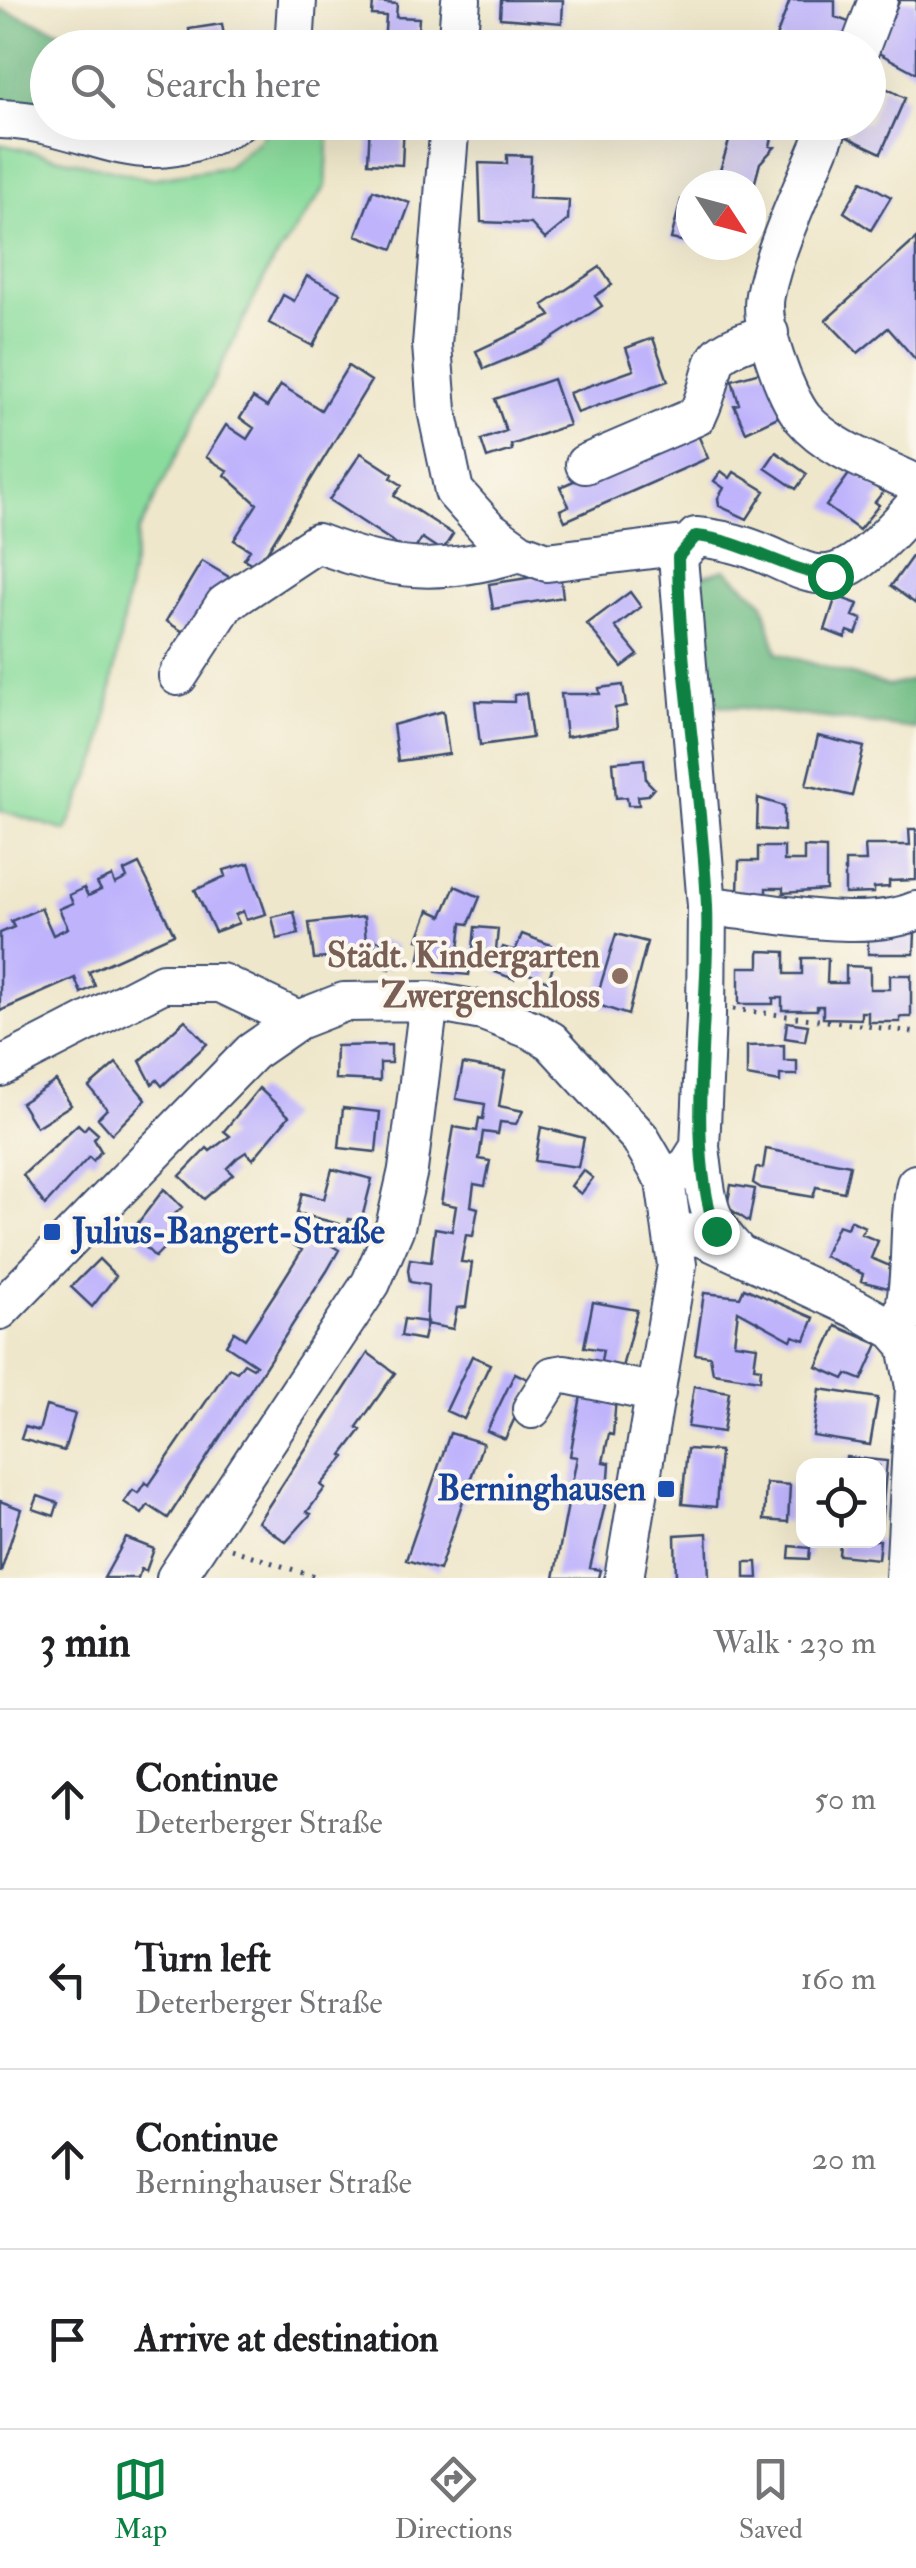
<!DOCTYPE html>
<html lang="en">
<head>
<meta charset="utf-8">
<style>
	:root { --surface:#fff; --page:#f2f2f2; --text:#202124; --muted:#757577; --line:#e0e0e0; --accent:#0b8043 }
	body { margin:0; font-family:"IM FELL Double Pica",serif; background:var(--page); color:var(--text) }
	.controls { position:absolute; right:30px; bottom:30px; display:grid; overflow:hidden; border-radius:20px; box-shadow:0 10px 40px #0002 }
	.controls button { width:90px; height:90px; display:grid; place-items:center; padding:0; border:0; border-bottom:2px solid var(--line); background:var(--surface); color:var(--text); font:50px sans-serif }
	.compass { position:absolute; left:676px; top:170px; width:90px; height:90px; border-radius:50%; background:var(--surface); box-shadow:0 10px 40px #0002; rotate:126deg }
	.stop { position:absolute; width:30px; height:30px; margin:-22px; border:8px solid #0b8043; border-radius:50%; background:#fff }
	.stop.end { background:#0b8043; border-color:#fff; box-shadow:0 2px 10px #0008 }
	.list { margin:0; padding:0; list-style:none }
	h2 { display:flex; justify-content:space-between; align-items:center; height:130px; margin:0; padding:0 40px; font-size:42px }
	h2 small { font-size:32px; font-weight:400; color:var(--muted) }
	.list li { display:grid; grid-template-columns:65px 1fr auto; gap:30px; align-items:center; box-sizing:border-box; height:180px; padding:0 40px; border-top:2px solid var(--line) }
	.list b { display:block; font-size:38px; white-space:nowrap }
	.list p { margin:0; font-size:32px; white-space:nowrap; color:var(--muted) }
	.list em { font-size:32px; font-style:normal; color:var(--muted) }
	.icon { flex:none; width:55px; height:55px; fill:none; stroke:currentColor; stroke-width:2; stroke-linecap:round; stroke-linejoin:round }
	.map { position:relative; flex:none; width:916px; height:1578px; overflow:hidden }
	.search { position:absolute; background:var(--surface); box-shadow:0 10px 40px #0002; left:30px; right:30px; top:30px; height:110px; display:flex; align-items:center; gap:25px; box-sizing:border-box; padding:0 35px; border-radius:55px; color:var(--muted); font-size:38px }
	.sheet { height:850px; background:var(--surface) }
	nav { display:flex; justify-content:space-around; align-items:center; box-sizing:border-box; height:140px; border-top:2px solid var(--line); background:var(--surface); font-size:28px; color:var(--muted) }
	nav a { display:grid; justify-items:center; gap:5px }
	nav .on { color:var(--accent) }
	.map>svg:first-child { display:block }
	.green { fill:#8adc9c; stroke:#52867d; stroke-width:2.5 }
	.forest { fill:#6fbc84; stroke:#457671; stroke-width:2.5 }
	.building { fill:#bfb4fc }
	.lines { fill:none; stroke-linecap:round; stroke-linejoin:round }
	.minor-casing { stroke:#3b4b6e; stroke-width:42 }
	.path { stroke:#3b4b6e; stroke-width:5; stroke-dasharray:2.5 8; stroke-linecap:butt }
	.minor { stroke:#fff; stroke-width:38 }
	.route { stroke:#0b8043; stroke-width:12 }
	.education-dot { fill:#8d6e63; stroke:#fbf7ec; stroke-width:4 }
	.transit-dot { fill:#1a4fb4; stroke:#fbf7ec; stroke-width:4 }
	.labels { text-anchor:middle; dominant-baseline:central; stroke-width:8; stroke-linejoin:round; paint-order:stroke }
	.education-label { font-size:35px; font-weight:bold; fill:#785e54; stroke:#fbf7ec; text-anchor:end }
	.transit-label { font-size:35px; font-weight:bold; fill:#164399; stroke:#fbf7ec; text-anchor:start }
</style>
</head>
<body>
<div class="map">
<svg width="916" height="1578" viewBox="0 0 916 1578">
	<rect width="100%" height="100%" fill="#fbf7ec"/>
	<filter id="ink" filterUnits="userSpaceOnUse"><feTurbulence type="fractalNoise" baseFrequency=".01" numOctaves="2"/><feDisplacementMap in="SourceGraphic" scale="20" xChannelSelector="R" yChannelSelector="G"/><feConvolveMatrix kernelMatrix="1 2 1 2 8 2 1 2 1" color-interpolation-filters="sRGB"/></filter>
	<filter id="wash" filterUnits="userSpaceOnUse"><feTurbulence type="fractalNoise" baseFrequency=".0048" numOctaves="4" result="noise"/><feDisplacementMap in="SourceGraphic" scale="40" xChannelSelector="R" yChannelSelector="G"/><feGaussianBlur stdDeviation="2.25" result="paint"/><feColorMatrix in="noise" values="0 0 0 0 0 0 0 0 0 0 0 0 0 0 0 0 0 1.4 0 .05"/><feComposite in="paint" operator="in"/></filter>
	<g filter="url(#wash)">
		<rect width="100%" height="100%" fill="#efe7cb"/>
		<path class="green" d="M271 123H329L326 186 270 267 138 533 100 754 66 831 0 810V144L150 179 227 167 259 141Z"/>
		<path class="forest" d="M0 9 104 47 48 48 47 118 0 107Z
			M725 569 763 602 777 653 889 686 916 679V729L711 704 688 580Z"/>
		<g id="blocks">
			<path class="building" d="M501 0H563L562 23 500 18Z
				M790 0H835V17L851 23 842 48H778L781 39 776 37Z
				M900 0H916V73L875 51Z
				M373 2 397 4 396 17 419 18 417 48H368L369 43 384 44 386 16 372 15Z
				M222 24 226 48H191L189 29Z
				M488 28 513 30 511 46 487 44Z
				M580 42 622 44V48H580Z
				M882 86 905 98 881 153 847 137 853 122H869Z
				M370 122H404L402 165 368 163Z
				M580 122H636V129Z
				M735 122H776L770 146 775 147 760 163 752 193 751 185 717 180Z
				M507 155 531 156 529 198 569 200 568 220 545 239 531 224 481 222 479 163 507 164Z
				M862 181 891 197 871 230 844 212Z
				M373 190 410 203 393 249 356 235Z
				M681 200 691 203V243L671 239Z
				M916 239V360L888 328 858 353 826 320Z
				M600 267 612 285 595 296 602 306 542 345 484 369 476 351 551 316 543 305Z
				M307 276 340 293 313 346 269 323 283 295 294 301Z
				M653 338 668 381 577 413 569 393 634 370 626 348Z
				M348 366 371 381 258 567 244 559 250 550 234 540 257 504 225 475 228 471 206 457 226 425 247 439 254 428 240 418 253 398 267 407 281 385 321 410Z
				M770 369 782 415 746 432 734 405 739 404 732 380Z
				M553 379 569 425 511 445 512 450 487 458 481 440 506 431 495 399Z
				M695 428 708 458 565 521 560 510 569 506 560 487Z
				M776 452 807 474 796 489 765 468Z
				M361 453 393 474 391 478 402 485 394 496 453 534 442 551 422 538 412 554 329 500Z
				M852 470 883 492 875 502 879 505 859 530 826 506Z
				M721 471 730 478 734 472 765 491 747 519 719 506 718 498 724 488 714 481Z
				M916 551V604L891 586Z
				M202 561 229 577 193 638 166 621Z
				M560 573 563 597 493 609 489 584Z
				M630 592 641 607 615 627 638 655 622 667 587 624Z
				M836 596 858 604 853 616 862 619 856 634 848 631 845 638 825 630Z
				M623 685 626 706 615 708 617 728 566 737 561 694H600L599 688Z
				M526 693 532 738 480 745 475 701 514 702V695Z
				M443 711 449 754 398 761 393 725Z
				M818 736 864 747 852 796 806 785Z
				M644 759 646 780 654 788 648 795 638 796 639 805H628L627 797 616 798 613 762Z
				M758 798 784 806V831L757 829Z
				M909 829H916V880L889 881V887L874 888V893L845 894V861H866L865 845H910Z
				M758 847H784V861H804V847L826 848V890L783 893V888H766V894L738 893 739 861H758Z
				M249 863 266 914 246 920 243 911 235 915 239 923 215 932 195 890 226 876 224 870Z
				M139 864 174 934 89 972 95 986 81 993 75 978 0 1011V933L14 927 11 921 41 908 53 935 68 928 59 909 73 903 69 895 84 888 88 896 101 890 97 883 112 876 115 884 127 878 124 871Z
				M455 886 480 897 469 924 462 923 458 958 471 959 469 975 436 972 437 966 419 964 423 940 418 939 429 910 442 916Z
				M294 912 299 934 277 939 272 917Z
				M364 917 367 955 314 959 309 923Z
				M475 927 498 929 496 951 473 949Z
				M868 933H915L914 954H868Z
				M522 934 559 948 548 981 518 970 514 979 495 972 503 947 515 951Z
				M616 934 647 942 628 1015 598 1005 596 1000Z
				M376 940 396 946 390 969 369 964Z
				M759 951 785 952V974H802V958H828L827 983H846V966L870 967V989H890V975H911V1017H900V1022H868V1012H861V1019L823 1018V1006H817V1010H782V998H773V1004H739V967H759Z
				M185 1020 207 1044 162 1086 157 1080 152 1084 140 1061Z
				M787 1022 808 1025 805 1041 785 1038Z
				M391 1045V1063H380V1081L335 1079 336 1046Z
				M784 1045V1061H797V1075H780V1082L747 1076V1046Z
				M116 1063 146 1100 112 1134 98 1118 107 1109 89 1087Z
				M463 1064 505 1071 499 1106 523 1111 516 1124 500 1122 498 1134 483 1132 479 1159 490 1161 485 1186 474 1184 471 1206 478 1208 473 1236 466 1235 461 1262 472 1263 466 1307 457 1308 453 1329 426 1324 428 1285 410 1282 408 1270 410 1259 431 1262 435 1228 452 1231 456 1206 441 1203 454 1127 477 1131 479 1118 483 1119 485 1104 456 1099Z
				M56 1081 71 1105 36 1127 21 1103Z
				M259 1088 289 1116 253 1159 246 1152 237 1158 227 1168 233 1174 204 1199 180 1176 207 1148 210 1151 230 1136 224 1131Z
				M343 1108 380 1112 376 1152 339 1148Z
				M78 1124 84 1130 88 1125 98 1134 94 1139 101 1151 93 1161 89 1157 45 1205 23 1175Z
				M541 1127 584 1138 578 1167 535 1161Z
				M766 1149 850 1165 844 1192 816 1187 813 1197 761 1188 753 1183 756 1168H763Z
				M332 1169 372 1179 361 1222 349 1219 347 1226 297 1213 302 1193 324 1199Z
				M583 1170 593 1178 581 1194 571 1186Z
				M731 1185 755 1189 749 1222 727 1207Z
				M164 1189 182 1207 173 1216 183 1228 155 1257 131 1232Z
				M850 1220 865 1227 861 1234 878 1241 871 1258 890 1266 888 1288 861 1281 863 1274 824 1256 838 1225 847 1228Z
				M301 1227 339 1250 327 1271 168 1518 148 1505 142 1514 124 1502 133 1490 138 1493 145 1482 149 1485 229 1368 237 1372 244 1363 253 1368 256 1365 226 1345 234 1332 245 1339 275 1293 302 1250 291 1243Z
				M99 1259 116 1276 92 1307 71 1287Z
				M744 1288 814 1318 805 1340 793 1336 791 1340 738 1311 734 1343 757 1346 754 1367 761 1368 760 1380 713 1373 710 1356 695 1354 704 1293 740 1297Z
				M593 1302 637 1310 620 1375 599 1371 603 1350 584 1347Z
				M404 1319 427 1322 423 1340 401 1336Z
				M836 1326 878 1344 862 1380 847 1374 844 1379 817 1367Z
				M368 1353 395 1373 357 1427 361 1430 342 1455 345 1457 321 1485 325 1488 307 1512 311 1514 286 1542 258 1522Z
				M472 1356 490 1364 464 1419 446 1411Z
				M515 1373 532 1381 505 1439 487 1431Z
				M694 1386 729 1392 723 1432 688 1427Z
				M820 1389 878 1398 870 1445 813 1436Z
				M582 1390 616 1397 613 1435 609 1434 603 1462 610 1463 608 1492 590 1568 600 1570 598 1578H554L577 1457 570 1456Z
				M46 1406 75 1414 64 1451 21 1439 25 1427 39 1431Z
				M450 1433 483 1443 439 1570 406 1560Z
				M687 1449 720 1451 716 1507 682 1504Z
				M846 1457 887 1461 881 1525 879 1466H845Z
				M766 1483 790 1485 788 1522 764 1520Z
				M38 1496 58 1503 54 1516 33 1509Z
				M0 1501 21 1509 1 1571H0Z
				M707 1533 709 1578 676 1577 675 1535Z
				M126 1538 154 1549 146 1571 141 1569 138 1578H104Z
				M831 1540H880L878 1559 839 1555 840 1544Z
				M790 1546 810 1548 809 1559 789 1558Z
				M745 1562H757L758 1578H745Z"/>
		</g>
	</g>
	<g filter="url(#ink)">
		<use href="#blocks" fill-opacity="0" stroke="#3b4b6e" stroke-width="2.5"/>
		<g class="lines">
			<g class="minor-casing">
				<path id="minor" d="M294 48 297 0
					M457 48 461 0
					M860 48 878 0
					M0 119C99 122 135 181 238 122
					M450 122 432 345 437 410 454 491 488 529 520 552 547 562 684 545
					M830 122C810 174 775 243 765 295 759 325 785 395 803 418 830 450 880 466 916 484
					M585 464 697 416C725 356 694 358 769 333
					M178 676 225 604 317 543C392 572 442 576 520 552
					M707 906C768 911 860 934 916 911
					M0 1067 163 983H221L298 1020
					M700 1147C706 1192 704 1219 738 1253
					M665 1181 688 1166 700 1147 706 1016 707 906 678 557 696 537C816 547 805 633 916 504
					M675 1232 695 1234 855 1308 894 1330 907 1345 915 1387 905 1578
					M0 1310 252 1052 298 1020 344 1002 429 1001 483 1011 532 1030 551 1041 640 1138 665 1181 677 1265 624 1578
					M897 1333C916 1292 906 1232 916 1184
					M532 1409 553 1376 565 1374 656 1393
					M176 1578 371 1283 395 1227 408 1170 429 1001"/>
			</g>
			<path class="path" d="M733 1009 913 1032
				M231 1549 318 1578"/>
			<use href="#minor" class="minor"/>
		</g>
	</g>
	<g class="lines" filter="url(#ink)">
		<path class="route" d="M716 1231C684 1144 711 1002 707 906 702 789 679 674 678 557L696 536C743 540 783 570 830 576"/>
	</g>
	<circle class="education-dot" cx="620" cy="976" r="10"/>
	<g class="transit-dot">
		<rect x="42" y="1222" width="20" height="20" rx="5"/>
		<rect x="656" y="1479" width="20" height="20" rx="5"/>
	</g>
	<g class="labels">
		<g class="education-label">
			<text x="600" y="956">Städt. Kindergarten<tspan x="600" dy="40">Zwergenschloss</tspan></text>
		</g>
		<g class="transit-label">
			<text x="72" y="1232">Julius-Bangert-Straße</text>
			<text x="646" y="1489" text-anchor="end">Berninghausen</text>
		</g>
	</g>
</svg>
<div class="controls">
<button><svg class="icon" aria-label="locate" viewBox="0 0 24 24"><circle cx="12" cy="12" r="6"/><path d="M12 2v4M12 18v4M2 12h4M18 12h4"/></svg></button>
</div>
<svg class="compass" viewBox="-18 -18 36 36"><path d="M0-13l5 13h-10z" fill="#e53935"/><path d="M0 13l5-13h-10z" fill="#757577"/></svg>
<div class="stop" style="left:830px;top:576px"></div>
<div class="stop end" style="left:716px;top:1231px"></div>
<div class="search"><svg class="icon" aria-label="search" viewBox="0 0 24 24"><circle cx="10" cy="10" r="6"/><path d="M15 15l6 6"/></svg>Search here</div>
</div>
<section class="sheet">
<h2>3 min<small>Walk · 230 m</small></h2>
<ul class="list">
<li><svg class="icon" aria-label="ahead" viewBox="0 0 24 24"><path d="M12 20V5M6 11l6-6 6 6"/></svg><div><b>Continue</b><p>Deterberger Straße</p></div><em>50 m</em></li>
<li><svg class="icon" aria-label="left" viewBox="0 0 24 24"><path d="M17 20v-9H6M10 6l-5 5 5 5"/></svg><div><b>Turn left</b><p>Deterberger Straße</p></div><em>160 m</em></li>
<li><svg class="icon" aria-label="ahead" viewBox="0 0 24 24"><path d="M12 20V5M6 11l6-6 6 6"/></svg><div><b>Continue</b><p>Berninghauser Straße</p></div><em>20 m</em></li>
<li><svg class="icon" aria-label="arrive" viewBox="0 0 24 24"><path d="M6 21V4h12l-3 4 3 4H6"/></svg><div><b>Arrive at destination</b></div></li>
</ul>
</section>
<nav>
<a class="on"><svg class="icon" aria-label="map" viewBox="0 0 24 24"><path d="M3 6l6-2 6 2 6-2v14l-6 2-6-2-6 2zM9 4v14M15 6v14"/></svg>Map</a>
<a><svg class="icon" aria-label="directions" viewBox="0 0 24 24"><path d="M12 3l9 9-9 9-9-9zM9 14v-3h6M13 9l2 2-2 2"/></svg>Directions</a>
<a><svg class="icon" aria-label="saved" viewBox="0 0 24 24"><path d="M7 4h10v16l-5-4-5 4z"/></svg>Saved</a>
</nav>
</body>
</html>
